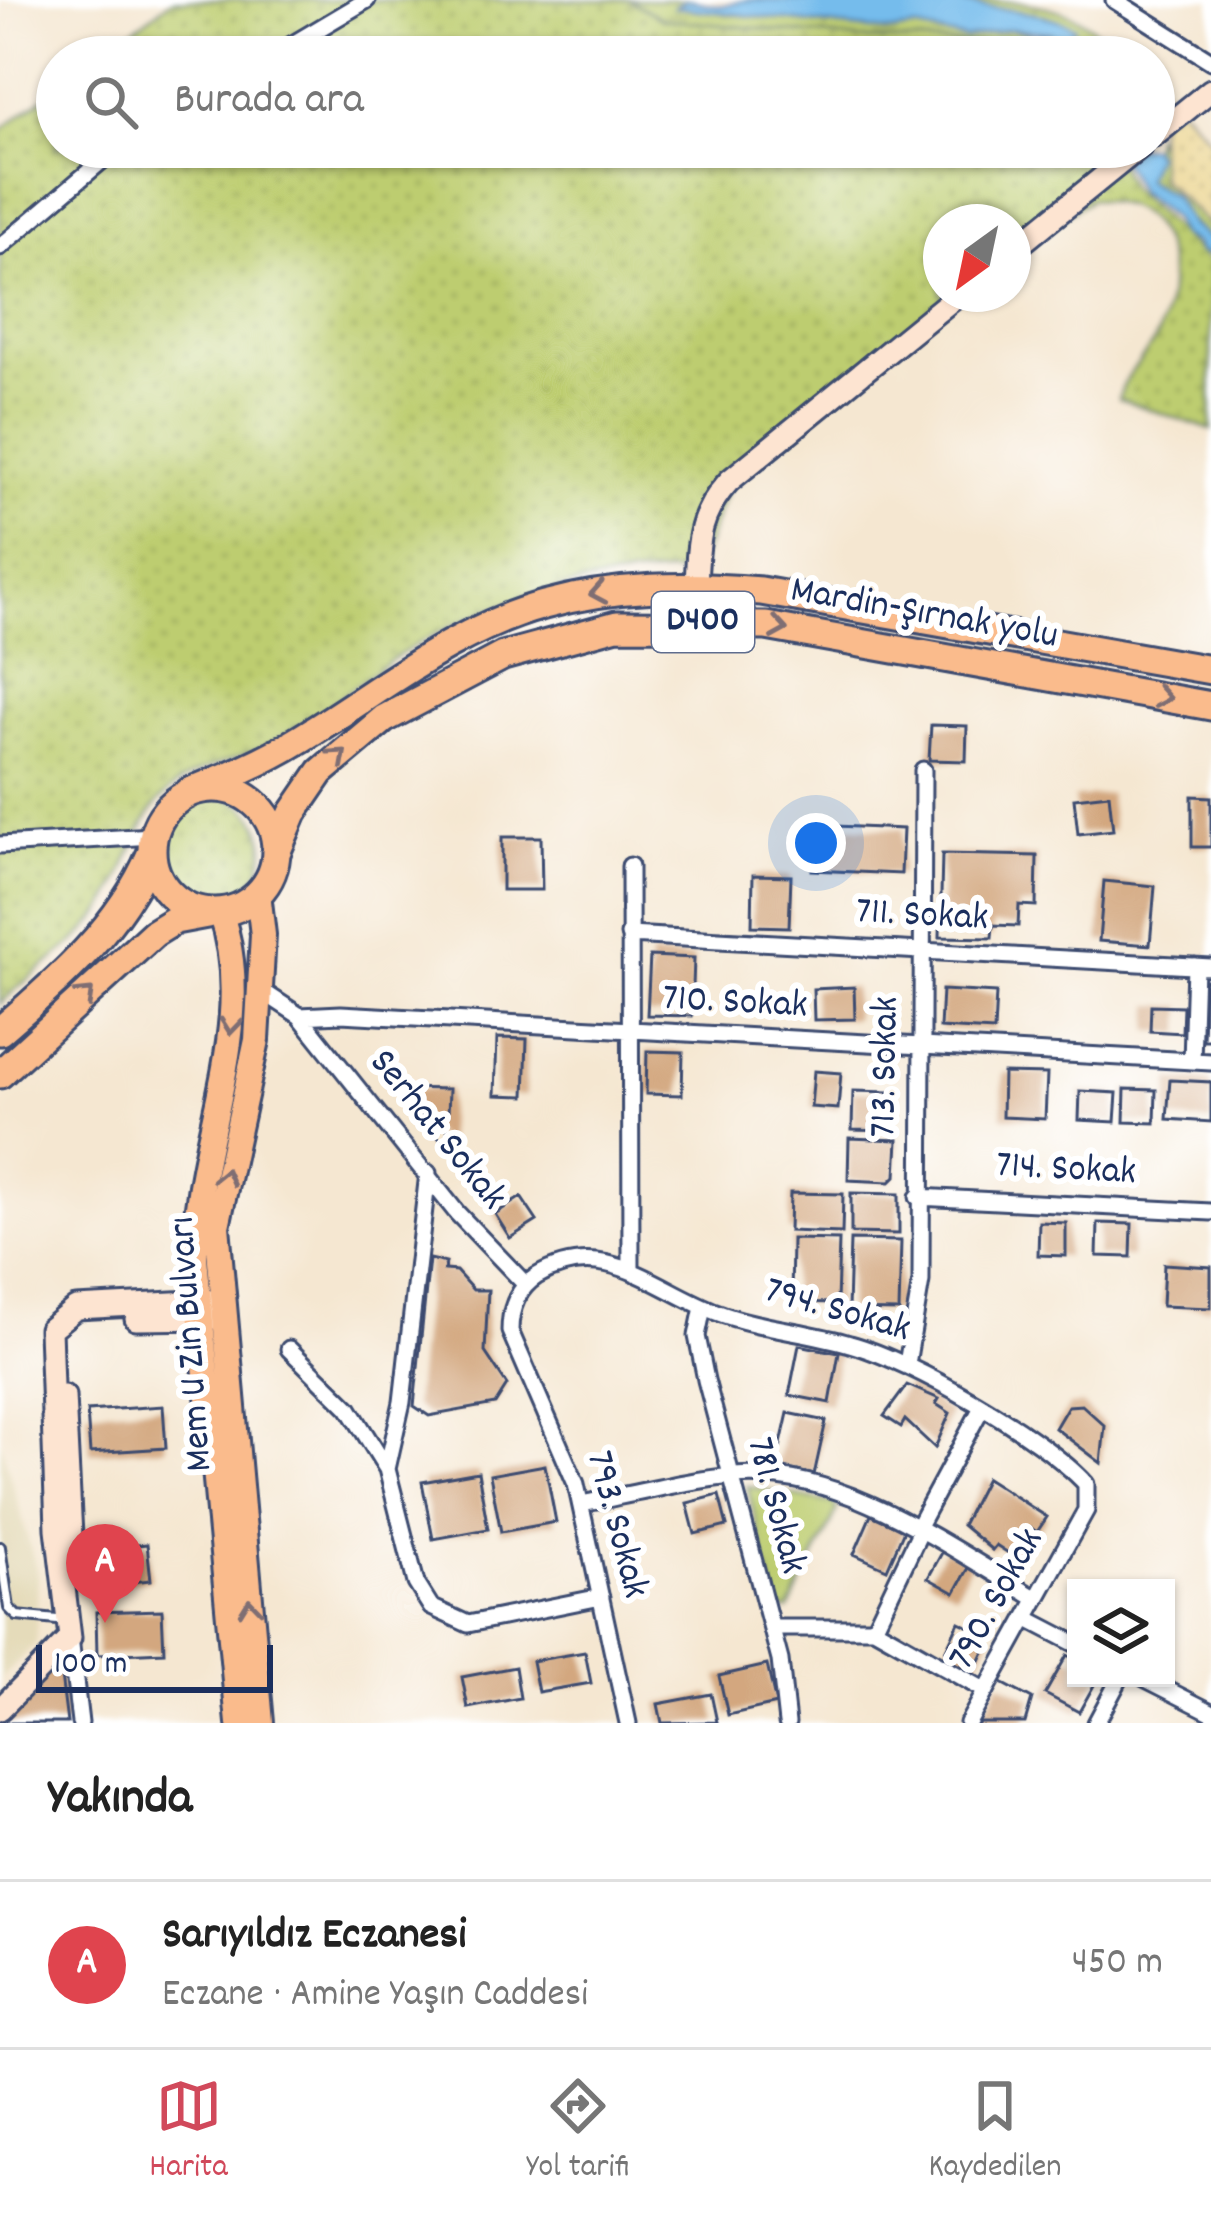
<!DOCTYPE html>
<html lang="tr">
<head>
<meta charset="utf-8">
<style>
	:root { --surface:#fff; --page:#f6f6f6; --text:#222; --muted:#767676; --line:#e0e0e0; --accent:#d1495b }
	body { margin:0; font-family:Dekko,sans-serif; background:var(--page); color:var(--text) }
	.controls { position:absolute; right:36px; bottom:36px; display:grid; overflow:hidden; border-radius:0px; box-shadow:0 3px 9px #0004 }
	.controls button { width:108px; height:108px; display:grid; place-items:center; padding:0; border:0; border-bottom:3px solid var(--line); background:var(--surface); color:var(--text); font:60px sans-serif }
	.compass { position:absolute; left:923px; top:204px; width:108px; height:108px; border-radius:50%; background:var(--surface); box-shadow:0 3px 9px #0004; rotate:213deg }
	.scale { position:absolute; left:36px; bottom:30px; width:237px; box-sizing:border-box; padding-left:12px; border:6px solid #1b2f5e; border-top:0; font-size:33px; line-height:42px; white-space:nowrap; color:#1b2f5e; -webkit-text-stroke:9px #fff; paint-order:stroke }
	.you { position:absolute; left:816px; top:843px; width:42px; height:42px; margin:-30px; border:9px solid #fff; border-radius:50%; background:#1a73e8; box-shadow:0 0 0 18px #1a73e833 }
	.badge { display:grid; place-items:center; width:78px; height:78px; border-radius:50%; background:var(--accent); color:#fff; font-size:39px; font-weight:700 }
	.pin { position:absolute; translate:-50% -99px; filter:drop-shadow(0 3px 6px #0008) }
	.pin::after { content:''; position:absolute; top:63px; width:42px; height:36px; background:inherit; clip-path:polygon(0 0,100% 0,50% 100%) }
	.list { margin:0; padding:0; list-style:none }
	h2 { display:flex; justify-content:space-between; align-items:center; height:156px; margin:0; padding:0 48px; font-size:51px }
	h2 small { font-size:39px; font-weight:400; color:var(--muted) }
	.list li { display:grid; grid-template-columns:78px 1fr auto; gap:36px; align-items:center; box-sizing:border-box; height:168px; padding:0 48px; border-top:3px solid var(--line) }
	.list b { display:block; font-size:45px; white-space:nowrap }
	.list p { margin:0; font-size:39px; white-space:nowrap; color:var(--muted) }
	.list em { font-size:39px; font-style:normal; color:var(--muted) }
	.icon { flex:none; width:66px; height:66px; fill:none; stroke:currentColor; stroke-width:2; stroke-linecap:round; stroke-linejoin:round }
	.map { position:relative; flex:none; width:1211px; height:1723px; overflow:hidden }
	.search { position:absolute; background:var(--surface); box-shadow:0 3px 9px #0004; left:36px; right:36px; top:36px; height:132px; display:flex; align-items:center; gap:30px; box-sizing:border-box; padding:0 42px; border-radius:66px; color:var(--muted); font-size:45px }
	.sheet { height:324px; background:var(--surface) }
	nav { display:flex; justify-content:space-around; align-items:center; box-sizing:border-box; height:168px; border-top:3px solid var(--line); background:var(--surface); font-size:33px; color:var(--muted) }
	nav a { display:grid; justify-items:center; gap:6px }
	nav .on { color:var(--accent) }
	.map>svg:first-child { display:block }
	.built { fill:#e5dbba }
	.grass { fill:url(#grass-dots); stroke:#6c7e67; stroke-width:3 }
	.wetland { fill:url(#wetland-marsh); stroke:#6c7e67; stroke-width:3 }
	.sand { fill:url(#sand-dots); stroke:#84847e; stroke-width:3 }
	.park { fill:#bdcd70; stroke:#6c7e67; stroke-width:3 }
	.water { fill:#74bcec; stroke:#4876a5; stroke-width:3 }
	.building { fill:#d3a77f }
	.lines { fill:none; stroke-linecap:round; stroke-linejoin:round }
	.lane-casing { stroke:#3c4b6f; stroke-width:14 }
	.street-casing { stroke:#3c4b6f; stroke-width:21 }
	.secondary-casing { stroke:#3c4b6f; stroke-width:27 }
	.primary-casing { stroke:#3c4b6f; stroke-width:30 }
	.highway-casing { stroke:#3c4b6f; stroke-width:33 }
	.lane { stroke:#fff; stroke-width:8 }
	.street { stroke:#fff; stroke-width:15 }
	.secondary { stroke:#fde4d1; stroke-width:21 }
	.primary { stroke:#fabb8c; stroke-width:24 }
	.highway { stroke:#fabb8c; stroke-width:27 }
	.oneway { stroke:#7f6e73 }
	.labels { text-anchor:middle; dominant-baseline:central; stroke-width:12; stroke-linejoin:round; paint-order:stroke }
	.shield { fill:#fff; stroke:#5f6d8e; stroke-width:3 }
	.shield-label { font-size:36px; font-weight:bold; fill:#1b2f5e }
	.street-label { font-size:39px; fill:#1b2f5e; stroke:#fff }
</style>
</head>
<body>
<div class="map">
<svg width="1211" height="1723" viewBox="0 0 1211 1723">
	<defs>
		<pattern id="grass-dots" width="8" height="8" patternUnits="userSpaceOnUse" patternTransform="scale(3)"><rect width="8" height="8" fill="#bdcd70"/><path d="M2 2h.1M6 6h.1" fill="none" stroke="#a2b063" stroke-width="1.8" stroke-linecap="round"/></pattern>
		<pattern id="wetland-marsh" width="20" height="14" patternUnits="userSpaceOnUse" patternTransform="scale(3)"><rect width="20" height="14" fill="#bdcd70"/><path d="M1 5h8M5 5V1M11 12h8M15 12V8" fill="none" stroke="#a2b063"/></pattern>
		<pattern id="sand-dots" width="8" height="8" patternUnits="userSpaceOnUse" patternTransform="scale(3)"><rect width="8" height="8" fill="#eeda9e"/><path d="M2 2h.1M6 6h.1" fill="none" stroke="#ccbb8a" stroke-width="1.8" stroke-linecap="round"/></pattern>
	</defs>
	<rect width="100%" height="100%" fill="#fff"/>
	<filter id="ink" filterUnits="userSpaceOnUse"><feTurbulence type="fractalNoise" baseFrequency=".00833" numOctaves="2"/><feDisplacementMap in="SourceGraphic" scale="24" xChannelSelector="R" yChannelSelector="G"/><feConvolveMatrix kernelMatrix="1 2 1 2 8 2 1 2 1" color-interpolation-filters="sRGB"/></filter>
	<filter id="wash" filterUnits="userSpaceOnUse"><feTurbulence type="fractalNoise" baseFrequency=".004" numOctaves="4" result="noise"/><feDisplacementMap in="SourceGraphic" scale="48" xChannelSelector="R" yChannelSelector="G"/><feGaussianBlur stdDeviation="2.7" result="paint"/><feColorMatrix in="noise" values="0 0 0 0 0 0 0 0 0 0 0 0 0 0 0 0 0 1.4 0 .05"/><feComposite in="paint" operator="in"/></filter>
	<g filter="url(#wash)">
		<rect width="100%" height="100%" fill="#f5e7d1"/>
		<path class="built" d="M0 1439 38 1575 36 1643 0 1679Z"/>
		<path class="grass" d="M172 0H629L663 18 857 39 965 44 1044 37 1067 57H98Z
			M57 88V147H1110L1129 187 1211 264V430L1119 399C1124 372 1148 357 1158 334 1176 291 1177 229 1129 207 1117 201 1104 202 1091 199L1013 250V222H941V294H959L729 482 697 572C591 574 491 597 401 654 357 682 318 717 273 742 239 761 194 766 166 794 133 825 128 877 101 913 72 951 32 971 0 1004V130Z
			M160 848a52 52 0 1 1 104 0a52 52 0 1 1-104 0Z"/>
		<path class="wetland" d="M629 0H694L675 7 889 32 915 28 965 39 1008 29 1035 36 1051 33 1074 57 1044 37 965 44 857 39 663 19Z
			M945 0C1015 0 1091 0 1114 57H1086L1069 36 1074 27C1032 6 988 11 945 0Z
			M1154 136 1161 150 1160 179 1211 227V240C1184 220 1175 200 1146 181Z"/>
		<path class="sand" d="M1154 80 1211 140V227L1160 179Z"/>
		<path class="park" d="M747 1486 833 1503 837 1511 789 1610H777Z"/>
		<path class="water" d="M687 0 720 6 747 0H945C989 11 1032 6 1075 27L1069 36 1086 57H1074L1051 33 1008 29 965 39 915 28 889 32 675 7Z
			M1114 147H1151L1155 155 1145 179 1174 197 1191 225 1211 240V256L1199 252 1195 243 1181 236 1171 217 1139 192Z"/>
		<g id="blocks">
			<path class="building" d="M931 725 967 726 966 761 929 760Z
				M1109 794 1113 830 1078 834 1074 798Z
				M1192 796 1211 797V847H1192Z
				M813 825 903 829 901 874 812 870Z
				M502 837H541L542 890H502Z
				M942 854 1037 856 1036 906 1019 905 1018 926 993 925 992 938 940 937Z
				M753 875 791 876 789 927 752 926Z
				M1104 881 1155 886 1150 945 1099 941Z
				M650 956 694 958 692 1016 647 1015Z
				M1205 980H1211V1040H1203Z
				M854 987 855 1019 814 1020 813 989Z
				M942 990 996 993 994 1031 940 1028Z
				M1151 1005 1183 1006 1182 1033 1150 1031Z
				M497 1038 527 1039 525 1096 495 1095Z
				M647 1051 683 1052 682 1095 646 1094Z
				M814 1071 841 1073 838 1109 811 1107Z
				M1003 1073 1047 1074 1045 1119 1002 1117Z
				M1170 1080 1211 1082V1122L1167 1119Z
				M399 1088 449 1089 447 1141 442 1142Z
				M1125 1089 1156 1090 1155 1123 1124 1122Z
				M853 1091 889 1092 888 1131 852 1130Z
				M1080 1091 1117 1093 1115 1122 1079 1120Z
				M849 1138 898 1140 896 1176 890 1182 848 1180Z
				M790 1193 843 1194 842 1233 789 1231Z
				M851 1193 899 1194V1234L851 1233Z
				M521 1197 537 1221 510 1238 495 1214Z
				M1039 1222 1066 1223V1256L1038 1255Z
				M1098 1223 1132 1224 1131 1257 1097 1256Z
				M792 1239 839 1240 837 1303 791 1302Z
				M850 1240 901 1241 899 1311 848 1310Z
				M429 1259 446 1263 444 1270 456 1271 473 1290H488L485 1352 507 1385 495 1404 429 1416 414 1406Z
				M1164 1264 1211 1267V1308L1162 1306Z
				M799 1345 839 1353 830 1403 789 1395Z
				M907 1385 939 1399 936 1404 950 1413 935 1448 905 1420 901 1427 884 1416Z
				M1082 1405 1105 1426 1101 1463 1055 1428 1068 1406Z
				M163 1406 166 1448 90 1453 87 1411Z
				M788 1413 826 1421 814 1475 776 1466Z
				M545 1465 556 1522 501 1532 490 1475Z
				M478 1472 488 1529 433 1539 422 1482Z
				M986 1478 1047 1517 1037 1532 1031 1528 1013 1556 996 1545 992 1550 962 1525Z
				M719 1495 727 1526 695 1534 687 1503Z
				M871 1515 904 1530 887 1569 854 1554Z
				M147 1544 151 1580 95 1586 91 1550Z
				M944 1549 971 1564 955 1593 928 1578Z
				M162 1610 164 1652 97 1655 96 1612Z
				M959 1622 991 1637 977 1667 945 1651Z
				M585 1652 591 1683 538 1692 532 1661Z
				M1067 1655 1076 1660V1678H1098L1079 1712 1045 1694Z
				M54 1664 60 1668 67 1723H0V1717Z
				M767 1665 776 1704 728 1715 719 1676Z
				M515 1667 520 1698 468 1708 462 1677Z
				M1000 1682 1032 1699 1025 1723H978Z
				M711 1694 717 1722 662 1723 658 1704Z"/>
		</g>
	</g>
	<g filter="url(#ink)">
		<use href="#blocks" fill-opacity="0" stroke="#3c4b6f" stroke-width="3"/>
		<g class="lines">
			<g class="lane-casing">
				<path id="lane" d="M0 1547 9 1608 17 1616 67 1621"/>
			</g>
			<g class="street-casing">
				<path id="street" d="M1114 0 1211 61
					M271 57 367 0
					M0 247 118 147
					M0 845 153 836
					M630 866 631 1268
					M629 935 1211 967
					M262 991 300 1016 341 1014 1211 1062
					M300 1016 457 1213 525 1284
					M1192 1061 1195 966
					M918 1197 1211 1212
					M703 1307 697 1336 706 1380 780 1660 787 1723
					M289 1349 349 1408 387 1469 416 1583 431 1607 468 1624 601 1597
					M907 1364 921 1281 923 770
					M387 1469 402 1402 428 1173
					M581 1504C632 1495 684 1480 735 1476 841 1467 950 1548 1037 1599
					M917 1528 981 1409
					M1026 1618 1076 1644
					M772 1628H874L986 1691
					M874 1628 921 1530
					M70 1638 80 1723
					M1144 1678 1211 1712
					M628 1723 576 1484 510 1331C510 1308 517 1289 537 1276 605 1236 655 1289 716 1312 758 1328 806 1331 850 1344 913 1361 1042 1436 1086 1484V1510L968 1723
					M1096 1723 1120 1678"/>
			</g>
			<g class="secondary-casing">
				<path id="secondary" d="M1154 136 1211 90
					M1013 250 1140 147
					M696 586C698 541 698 515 729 481L959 294
					M136 1319 213 1318
					M64 1396 72 1556
					M0 1709 70 1638 57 1529 50 1329 76 1308 212 1301"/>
			</g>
			<g class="primary-casing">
				<path id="primary" d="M258 893 263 935 257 1040 217 1226 261 1723
					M220 912C260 1027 193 1141 195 1258L239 1723"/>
			</g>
			<g class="highway-casing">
				<path id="highway" d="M152 850a62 62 0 1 1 124 0a62 62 0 1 1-124 0Z
					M189 792C226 777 263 762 297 741 377 693 451 630 544 605 616 585 687 585 761 591L1211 670
					M276 853 293 813 321 772 384 719 503 656 617 625 766 626 1211 706
					M0 1031C59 980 120 927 151 854
					M0 1074 154 933 175 920 207 914"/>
			</g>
			<use href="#lane" class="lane"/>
			<use href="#street" class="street"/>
			<use href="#secondary" class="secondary"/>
			<use href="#primary" class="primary"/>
			<use href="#highway" class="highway"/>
		</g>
		<defs><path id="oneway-chevron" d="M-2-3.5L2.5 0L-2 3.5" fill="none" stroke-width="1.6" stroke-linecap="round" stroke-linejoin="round" transform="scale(3)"/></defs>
		<g class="oneway">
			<use href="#oneway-chevron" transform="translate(598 593) rotate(170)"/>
			<use href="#oneway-chevron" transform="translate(779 628) rotate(9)"/>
			<use href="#oneway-chevron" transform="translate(1163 697) rotate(10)"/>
			<use href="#oneway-chevron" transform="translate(339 756) rotate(-42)"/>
			<use href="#oneway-chevron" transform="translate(86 995) rotate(-44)"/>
			<use href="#oneway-chevron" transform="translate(231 1026) rotate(96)"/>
			<use href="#oneway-chevron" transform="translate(225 1177) rotate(-76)"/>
			<use href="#oneway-chevron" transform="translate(250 1607) rotate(-96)"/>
		</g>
	</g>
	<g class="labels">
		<rect class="shield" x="652" y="592" width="102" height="60" rx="9"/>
		<g class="shield-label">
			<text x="703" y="622">D400</text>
		</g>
		<g class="street-label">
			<text transform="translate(924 615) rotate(10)">Mardin-Şırnak yolu</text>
			<text transform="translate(922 917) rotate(3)">711. Sokak</text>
			<text transform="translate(735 1004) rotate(3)">710. Sokak</text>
			<text transform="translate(887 1067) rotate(-89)">713. Sokak</text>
			<text transform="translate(436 1131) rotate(51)">Serhat Sokak</text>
			<text transform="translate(1066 1171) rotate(3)">714. Sokak</text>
			<text transform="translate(837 1312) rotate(16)">794. Sokak</text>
			<text transform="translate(193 1344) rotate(-94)">Mem U Zin Bulvarı</text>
			<text transform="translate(774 1506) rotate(75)">781. Sokak</text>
			<text transform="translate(615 1525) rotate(75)">793. Sokak</text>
			<text transform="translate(998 1600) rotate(-61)">790. Sokak</text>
		</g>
	</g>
</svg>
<div class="controls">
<button><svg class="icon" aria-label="layers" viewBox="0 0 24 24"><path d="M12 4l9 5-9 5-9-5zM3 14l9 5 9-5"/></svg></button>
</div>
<svg class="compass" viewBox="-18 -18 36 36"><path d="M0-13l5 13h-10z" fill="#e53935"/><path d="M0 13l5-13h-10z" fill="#767676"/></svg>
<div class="scale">100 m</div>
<div class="you"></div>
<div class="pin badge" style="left:105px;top:1623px;background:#e0444e">A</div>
<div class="search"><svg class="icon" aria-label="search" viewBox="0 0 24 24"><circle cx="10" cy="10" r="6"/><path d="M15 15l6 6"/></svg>Burada ara</div>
</div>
<section class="sheet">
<h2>Yakında<small></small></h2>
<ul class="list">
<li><span class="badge" style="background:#e0444e">A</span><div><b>Sarıyıldız Eczanesi</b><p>Eczane · Amine Yaşın Caddesi</p></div><em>450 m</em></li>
</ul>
</section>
<nav>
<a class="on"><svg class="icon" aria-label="map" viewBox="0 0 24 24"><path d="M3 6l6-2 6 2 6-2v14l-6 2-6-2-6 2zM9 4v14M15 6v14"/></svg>Harita</a>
<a><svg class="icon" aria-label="directions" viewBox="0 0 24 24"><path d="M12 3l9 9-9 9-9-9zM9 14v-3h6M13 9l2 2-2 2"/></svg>Yol tarifi</a>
<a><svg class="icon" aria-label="saved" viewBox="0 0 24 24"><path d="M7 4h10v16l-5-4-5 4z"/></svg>Kaydedilen</a>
</nav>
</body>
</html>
